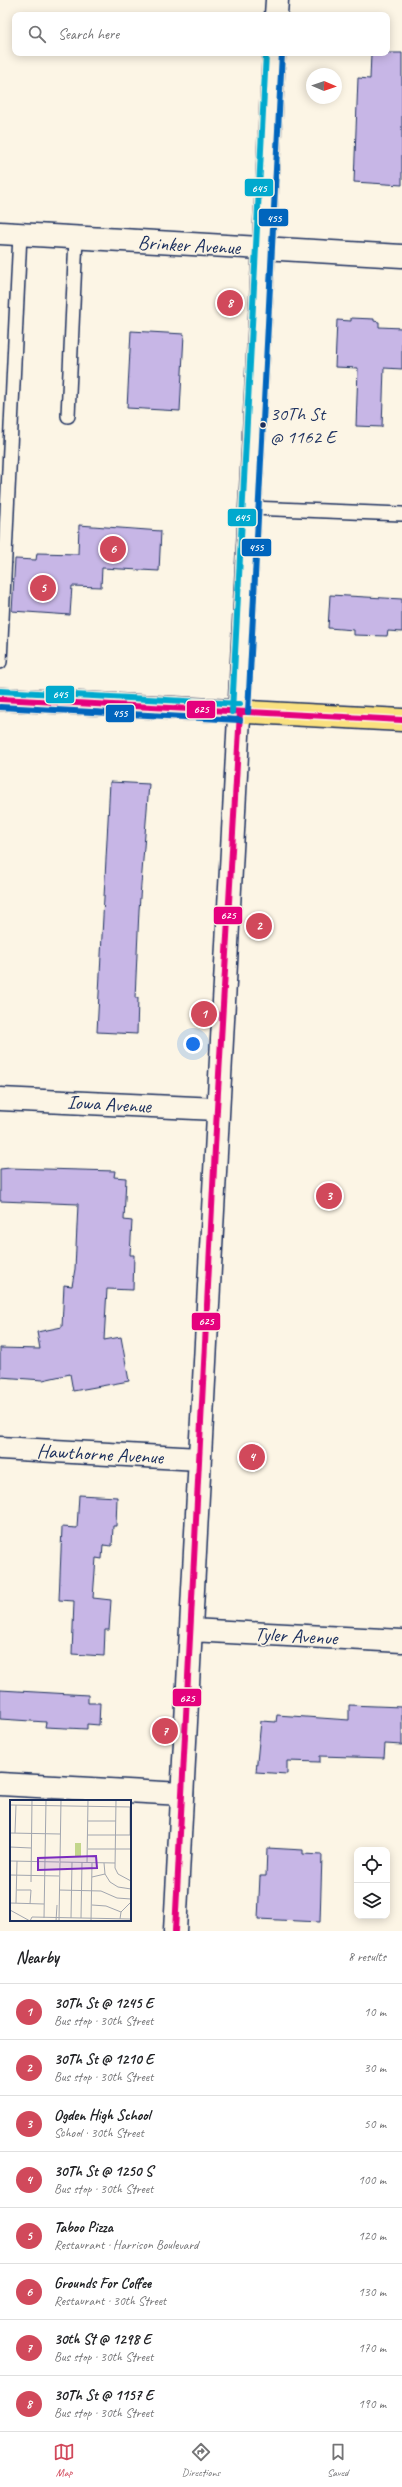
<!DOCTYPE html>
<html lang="en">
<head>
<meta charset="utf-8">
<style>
	:root { --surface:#fff; --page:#f2f2f2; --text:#202124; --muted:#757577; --line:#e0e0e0; --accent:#d1495b }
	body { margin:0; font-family:Caveat,sans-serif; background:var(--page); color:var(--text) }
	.controls { position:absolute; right:12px; bottom:12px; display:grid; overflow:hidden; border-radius:8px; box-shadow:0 2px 10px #0003 }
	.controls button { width:36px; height:36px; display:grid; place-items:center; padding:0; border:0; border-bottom:1px solid var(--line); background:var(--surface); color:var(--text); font:20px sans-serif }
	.compass { position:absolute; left:306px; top:68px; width:36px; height:36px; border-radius:50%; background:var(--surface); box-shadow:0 2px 10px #0003; rotate:92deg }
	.you { position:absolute; left:193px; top:1044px; width:14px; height:14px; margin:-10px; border:3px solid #fff; border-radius:50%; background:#1a73e8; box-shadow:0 0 0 6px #1a73e833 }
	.badge { display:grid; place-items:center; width:26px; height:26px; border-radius:50%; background:var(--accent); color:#fff; font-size:13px; font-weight:700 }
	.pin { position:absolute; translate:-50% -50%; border:2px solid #fff; box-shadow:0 1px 4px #0006 }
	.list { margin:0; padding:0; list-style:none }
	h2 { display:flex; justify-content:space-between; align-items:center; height:52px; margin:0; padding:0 16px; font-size:17px }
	h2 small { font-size:13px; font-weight:400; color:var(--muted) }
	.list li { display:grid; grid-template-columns:26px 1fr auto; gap:12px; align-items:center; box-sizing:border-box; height:56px; padding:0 16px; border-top:1px solid var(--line) }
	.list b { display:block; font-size:15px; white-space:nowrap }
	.list p { margin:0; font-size:13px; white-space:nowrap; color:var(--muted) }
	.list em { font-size:13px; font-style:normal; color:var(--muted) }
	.icon { flex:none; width:22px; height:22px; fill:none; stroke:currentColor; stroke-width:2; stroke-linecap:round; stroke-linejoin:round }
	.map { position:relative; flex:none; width:402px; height:1931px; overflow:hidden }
	.search { position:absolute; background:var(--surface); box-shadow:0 2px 10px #0003; left:12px; right:12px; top:12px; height:44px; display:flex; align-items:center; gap:10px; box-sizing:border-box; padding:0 14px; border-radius:8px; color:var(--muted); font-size:15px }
	.sheet { height:500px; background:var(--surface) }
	nav { display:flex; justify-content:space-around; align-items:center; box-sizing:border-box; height:56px; border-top:1px solid var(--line); background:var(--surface); font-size:11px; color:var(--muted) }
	nav a { display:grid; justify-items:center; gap:2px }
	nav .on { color:var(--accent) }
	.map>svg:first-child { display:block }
	.building { fill:#c7b6e6; stroke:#1b2f5e }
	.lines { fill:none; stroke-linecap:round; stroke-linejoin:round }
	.lane-casing { stroke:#1b2f5e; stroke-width:16 }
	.street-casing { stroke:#1b2f5e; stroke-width:25 }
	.secondary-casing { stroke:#1b2f5e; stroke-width:25 }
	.primary-casing { stroke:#1b2f5e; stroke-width:25 }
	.lane { stroke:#fcf5e5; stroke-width:13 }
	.street { stroke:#fcf5e5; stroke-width:22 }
	.secondary { stroke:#fcf5e5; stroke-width:22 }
	.primary { stroke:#fae180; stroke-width:22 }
	.bus-1-casing { stroke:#fcf5e5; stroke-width:9 }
	.bus-2-casing { stroke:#fcf5e5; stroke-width:9 }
	.bus-3-casing { stroke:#fcf5e5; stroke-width:9 }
	.bus-1 { stroke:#e5007d; stroke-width:6 }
	.bus-2 { stroke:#0065bd; stroke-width:6 }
	.bus-3 { stroke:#00a9ce; stroke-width:6 }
	.bus-dot { fill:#1b2f5e; stroke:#fcf5e5; stroke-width:1.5 }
	.labels { text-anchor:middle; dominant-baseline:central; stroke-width:3; stroke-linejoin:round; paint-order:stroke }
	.bus-label { font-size:19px; fill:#1b2f5e; stroke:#fcf5e5; text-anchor:start }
	.street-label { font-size:20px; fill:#1b2f5e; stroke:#fcf5e5 }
	.inset-road { fill:none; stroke:#a2a6af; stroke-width:1 }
	.view { fill:#7b2cbf; fill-opacity:0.15; stroke:#7b2cbf; stroke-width:2 }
	.inset-edge { fill:none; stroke:#1b2f5e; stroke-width:2 }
	.line-badge { stroke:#fcf5e5; stroke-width:1.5 }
	.badge-label { font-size:11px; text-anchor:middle; font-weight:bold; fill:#fff }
</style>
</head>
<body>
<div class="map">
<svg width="402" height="1931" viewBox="0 0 402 1931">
	<rect width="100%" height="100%" fill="#fcf5e5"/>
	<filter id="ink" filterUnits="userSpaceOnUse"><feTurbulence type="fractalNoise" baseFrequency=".025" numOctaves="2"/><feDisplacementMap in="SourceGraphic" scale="8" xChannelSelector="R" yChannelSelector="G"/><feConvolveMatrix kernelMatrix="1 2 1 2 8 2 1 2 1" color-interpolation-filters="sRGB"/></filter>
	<g filter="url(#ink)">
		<path class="building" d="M371 53H402V185L354 182 358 78 370 79Z
			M351 318 374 319V321L379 322V327L402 328V369L384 368 382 427 356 426 358 368 335 367 337 320 351 321Z
			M131 331 184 334 180 411 127 408Z
			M79 525 161 531 159 571 102 568 101 587 72 586 70 615 12 611 15 559 36 560 37 553 78 554Z
			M330 595 402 599V632L388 631 387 636 354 635V630L328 628Z
			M110 782 149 784 139 910 135 998H138L137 1034 97 1032Z
			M10 1168 115 1171 114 1177 126 1178 124 1220 132 1221 130 1255H134L133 1290 107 1289 104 1340 121 1337 129 1381 73 1391 70 1374 43 1380 0 1377V1348L40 1349 37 1332 62 1327 64 1285 72 1286 75 1269 78 1204 0 1201V1169Z
			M79 1495 117 1497 116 1526H113L112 1546 103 1545 102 1559 96 1558 93 1598 111 1600 109 1630H105L104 1656 72 1654 74 1601 59 1600 62 1527 77 1528Z
			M0 1690 88 1695V1703H100L99 1725 87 1724V1729L45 1727 46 1722 0 1719Z
			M349 1705 402 1707V1745L385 1744 384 1758 320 1756V1762L287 1761V1774L256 1772 261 1721 276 1722 277 1715 349 1720Z
			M267 1848 303 1850V1854L322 1855 320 1922 258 1919 260 1876H266Z"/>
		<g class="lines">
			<g class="lane-casing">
				<path id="lane" d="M68 416 76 238
					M251 508 402 514
					M0 662 20 234"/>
			</g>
			<g class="street-casing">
				<path id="street" d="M0 233 402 256
					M0 1099 217 1109
					M0 1448 199 1459
					M0 1784 182 1794"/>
			</g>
			<g class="secondary-casing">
				<path id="secondary" d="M276 15 277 0
					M191 1630 402 1641
					M175 1931 274 53"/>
			</g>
			<g class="primary-casing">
				<path id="primary" d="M0 699 402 720"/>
			</g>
			<use href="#lane" class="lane"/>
			<use href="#street" class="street"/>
			<use href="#secondary" class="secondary"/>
			<use href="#primary" class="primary"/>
			<g class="bus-1-casing">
				<path id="bus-1" d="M0 699 402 720
					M175 1931 217 1109 240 712"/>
			</g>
			<g class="bus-2-casing">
				<path id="bus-2" d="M0 707 240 720
					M248 712 282 53"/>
			</g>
			<g class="bus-3-casing">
				<path id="bus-3" d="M0 691 240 704
					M232 712 266 53"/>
			</g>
			<use href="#bus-1" class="bus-1"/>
			<use href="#bus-2" class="bus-2"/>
			<use href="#bus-3" class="bus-3"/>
		</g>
	</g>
	<circle class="bus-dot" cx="263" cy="425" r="3.5"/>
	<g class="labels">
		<g class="bus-label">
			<text x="270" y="414">30Th St<tspan x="270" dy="23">@ 1162 E</tspan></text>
		</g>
		<g class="street-label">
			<text transform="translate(189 245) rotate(3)">Brinker Avenue</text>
			<text transform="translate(109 1104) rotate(3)">Iowa Avenue</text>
			<text transform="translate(100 1454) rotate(3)">Hawthorne Avenue</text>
			<text transform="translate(296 1636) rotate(3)">Tyler Avenue</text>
		</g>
	</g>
	<g transform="translate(10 1800)">
		<rect width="121" height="121" fill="#fcf5e5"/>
		<path d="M65 43H71V56H65Z" fill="#c3d68b"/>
		<path class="inset-road" d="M106 0 105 68 108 74 121 81M0 5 121 7M78 21H106M0 33 50 34M5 33 6 5M78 35H121M120 35V7M0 47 21 48M78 49H121M0 61 49 62M50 62 105 63M77 63 78 0M94 63 95 74 100 82 108 87 121 89M0 75 49 76M82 77 95 74M21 82 22 0M7 90H21L20 104M49 90 91 91 107 98 121 99M0 103 34 104M6 103 7 61M82 105 96 106 111 112M0 110 20 121M34 118 36 0M61 118 62 62M71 118 72 62M110 119 111 112 121 102M20 121 22 117 121 119M46 121 47 105M49 121 51 0M81 121 82 63"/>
		<path class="view" d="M86 56 87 68 28 70V58Z"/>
		<rect width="121" height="121" class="inset-edge"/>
	</g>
	<g class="line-badge">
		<rect x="244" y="178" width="30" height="19" rx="4" fill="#00a9ce"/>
		<rect x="258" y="208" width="31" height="19" rx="4" fill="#0065bd"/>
		<rect x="227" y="508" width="30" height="19" rx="4" fill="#00a9ce"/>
		<rect x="241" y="538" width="31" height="19" rx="4" fill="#0065bd"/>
		<rect x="45" y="685" width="30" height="19" rx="4" fill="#00a9ce"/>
		<rect x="186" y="700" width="30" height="19" rx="4" fill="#e5007d"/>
		<rect x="105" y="704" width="30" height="19" rx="4" fill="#0065bd"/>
		<rect x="213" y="906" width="30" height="19" rx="4" fill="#e5007d"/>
		<rect x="191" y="1312" width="30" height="19" rx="4" fill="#e5007d"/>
		<rect x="172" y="1688" width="30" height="19" rx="4" fill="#e5007d"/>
	</g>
	<g class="badge-label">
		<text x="259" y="192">645</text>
		<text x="274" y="222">455</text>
		<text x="242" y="521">645</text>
		<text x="256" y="551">455</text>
		<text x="60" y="698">645</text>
		<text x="201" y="713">625</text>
		<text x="120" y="717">455</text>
		<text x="228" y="919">625</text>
		<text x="206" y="1325">625</text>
		<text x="187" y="1702">625</text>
	</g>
</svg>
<div class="controls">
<button><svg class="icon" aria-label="locate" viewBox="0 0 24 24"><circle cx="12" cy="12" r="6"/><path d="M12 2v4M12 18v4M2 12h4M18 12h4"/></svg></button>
<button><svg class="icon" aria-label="layers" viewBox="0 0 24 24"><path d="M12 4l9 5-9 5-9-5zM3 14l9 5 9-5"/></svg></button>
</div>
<svg class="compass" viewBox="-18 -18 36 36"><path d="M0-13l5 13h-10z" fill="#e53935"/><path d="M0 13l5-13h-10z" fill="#757577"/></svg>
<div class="you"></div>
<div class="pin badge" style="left:204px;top:1014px">1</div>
<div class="pin badge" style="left:259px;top:926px">2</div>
<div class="pin badge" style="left:329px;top:1196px">3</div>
<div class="pin badge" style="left:252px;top:1457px">4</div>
<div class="pin badge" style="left:43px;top:588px">5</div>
<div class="pin badge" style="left:113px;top:549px">6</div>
<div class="pin badge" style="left:165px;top:1731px">7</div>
<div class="pin badge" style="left:230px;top:303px">8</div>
<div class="search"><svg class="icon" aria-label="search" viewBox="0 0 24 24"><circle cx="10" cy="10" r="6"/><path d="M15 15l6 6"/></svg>Search here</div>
</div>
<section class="sheet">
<h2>Nearby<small>8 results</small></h2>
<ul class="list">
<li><span class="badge">1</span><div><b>30Th St @ 1245 E</b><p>Bus stop · 30th Street</p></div><em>10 m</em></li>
<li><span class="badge">2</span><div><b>30Th St @ 1210 E</b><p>Bus stop · 30th Street</p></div><em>30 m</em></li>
<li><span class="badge">3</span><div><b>Ogden High School</b><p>School · 30th Street</p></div><em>50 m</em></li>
<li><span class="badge">4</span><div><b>30Th St @ 1250 S</b><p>Bus stop · 30th Street</p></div><em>100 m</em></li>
<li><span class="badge">5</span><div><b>Taboo Pizza</b><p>Restaurant · Harrison Boulevard</p></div><em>120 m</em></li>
<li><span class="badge">6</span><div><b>Grounds For Coffee</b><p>Restaurant · 30th Street</p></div><em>130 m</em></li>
<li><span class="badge">7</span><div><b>30th St @ 1298 E</b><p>Bus stop · 30th Street</p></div><em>170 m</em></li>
<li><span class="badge">8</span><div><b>30Th St @ 1157 E</b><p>Bus stop · 30th Street</p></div><em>190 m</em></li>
</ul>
</section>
<nav>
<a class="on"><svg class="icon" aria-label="map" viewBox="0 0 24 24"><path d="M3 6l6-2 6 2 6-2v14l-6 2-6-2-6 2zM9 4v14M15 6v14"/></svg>Map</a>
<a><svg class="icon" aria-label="directions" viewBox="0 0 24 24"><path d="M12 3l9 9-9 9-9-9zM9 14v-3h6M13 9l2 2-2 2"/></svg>Directions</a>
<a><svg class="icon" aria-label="saved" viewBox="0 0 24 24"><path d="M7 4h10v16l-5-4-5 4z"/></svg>Saved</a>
</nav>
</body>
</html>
